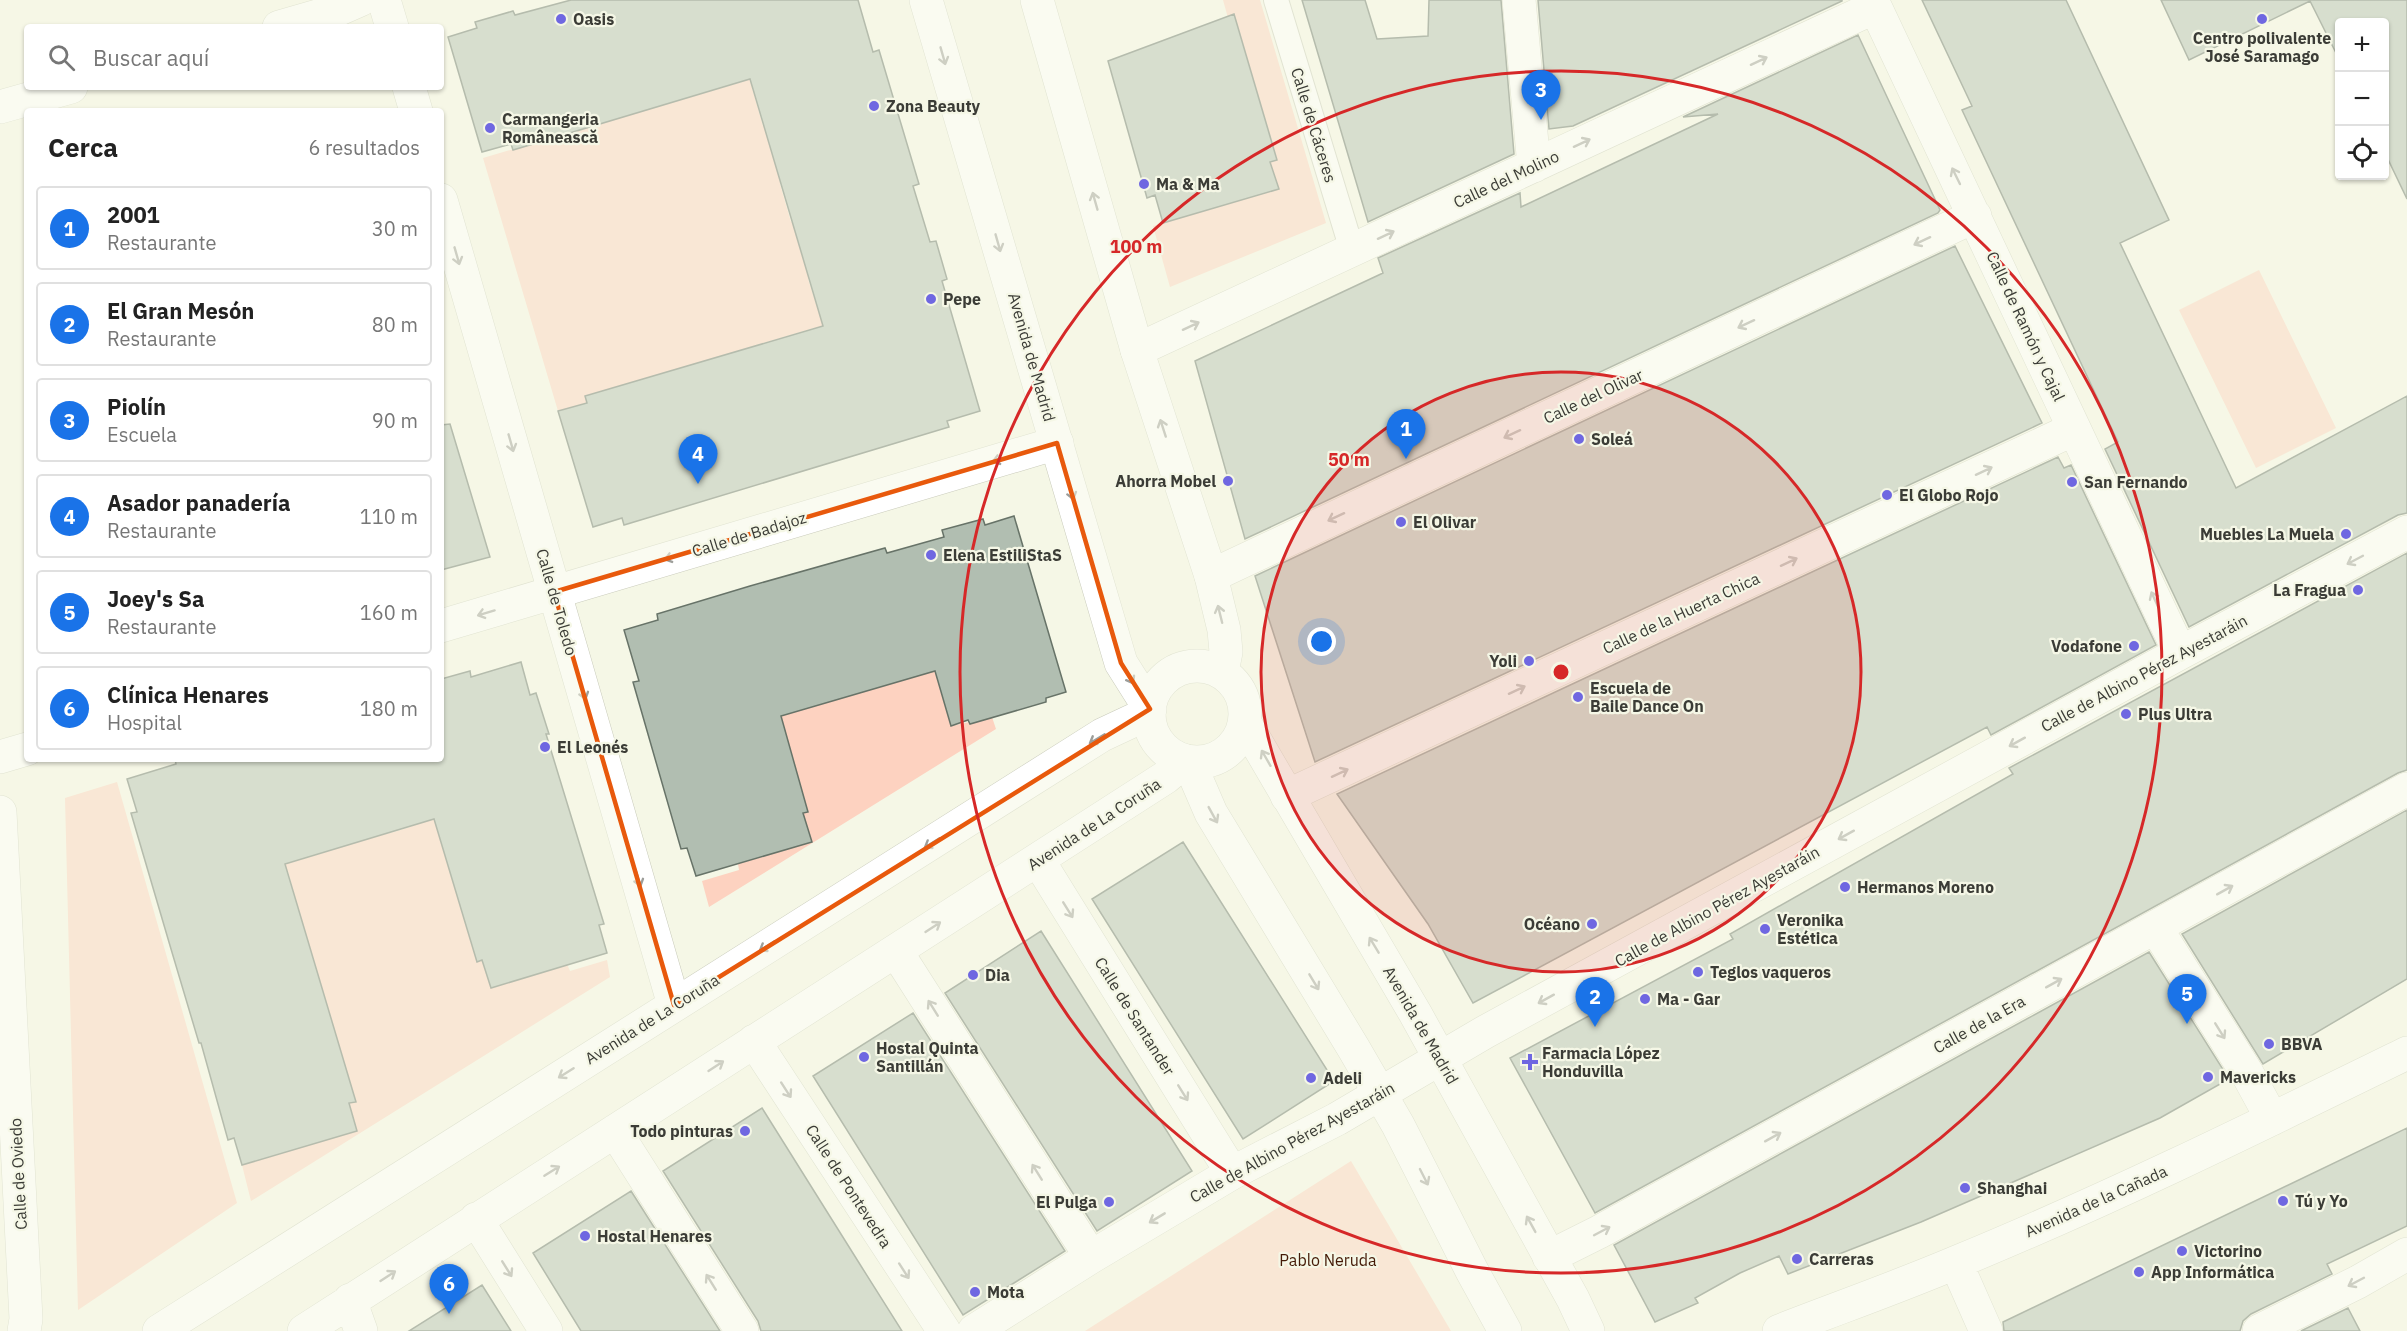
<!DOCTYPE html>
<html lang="es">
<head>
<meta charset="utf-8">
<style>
	:root { --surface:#fff; --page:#f6f6f6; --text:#222; --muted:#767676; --line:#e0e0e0; --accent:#1a73e8 }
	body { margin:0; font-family:"IBM Plex Sans",sans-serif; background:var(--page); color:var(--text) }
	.controls { position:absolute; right:18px; top:18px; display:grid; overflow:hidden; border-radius:6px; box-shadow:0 2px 4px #0004 }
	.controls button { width:54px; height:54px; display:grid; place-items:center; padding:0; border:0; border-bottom:2px solid var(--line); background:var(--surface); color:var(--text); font:30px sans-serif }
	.you { position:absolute; left:1322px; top:642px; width:21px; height:21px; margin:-15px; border:4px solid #fff; border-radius:50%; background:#1a73e8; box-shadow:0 0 0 9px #1a73e833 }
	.badge { display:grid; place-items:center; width:39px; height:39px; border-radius:50%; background:var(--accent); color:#fff; font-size:20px; font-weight:700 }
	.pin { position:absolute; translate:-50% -50px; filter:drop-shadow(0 2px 3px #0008) }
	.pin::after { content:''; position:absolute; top:32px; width:21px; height:18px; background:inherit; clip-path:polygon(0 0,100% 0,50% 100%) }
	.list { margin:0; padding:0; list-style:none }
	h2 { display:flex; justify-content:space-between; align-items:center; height:78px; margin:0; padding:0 24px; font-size:26px }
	h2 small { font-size:20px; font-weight:400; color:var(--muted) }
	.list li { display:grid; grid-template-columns:39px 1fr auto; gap:18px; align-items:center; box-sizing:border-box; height:84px; margin:0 12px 12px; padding:0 12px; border:2px solid var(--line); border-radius:6px }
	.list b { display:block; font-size:22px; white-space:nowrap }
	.list p { margin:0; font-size:20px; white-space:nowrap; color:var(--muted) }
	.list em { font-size:20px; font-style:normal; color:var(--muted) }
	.icon { flex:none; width:33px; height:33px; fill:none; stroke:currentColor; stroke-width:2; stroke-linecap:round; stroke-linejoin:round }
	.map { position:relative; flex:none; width:2407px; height:1331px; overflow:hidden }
	.search { position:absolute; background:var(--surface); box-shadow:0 2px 4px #0004; left:24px; top:24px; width:420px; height:66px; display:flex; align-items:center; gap:15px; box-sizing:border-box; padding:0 21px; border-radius:6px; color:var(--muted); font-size:22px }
	.panel { position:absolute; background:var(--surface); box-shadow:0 2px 4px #0004; left:24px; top:108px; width:420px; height:654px; border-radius:6px }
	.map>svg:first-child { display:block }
	.green { fill:#fdd2c0 }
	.building { fill:#b1beb1; stroke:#677368; stroke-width:1.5 }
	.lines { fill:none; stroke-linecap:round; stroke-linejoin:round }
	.pedestrian-casing { stroke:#c9cbbb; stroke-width:26 }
	.minor-casing { stroke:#c9cbbb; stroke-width:34 }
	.tertiary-casing { stroke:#c9cbbb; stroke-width:34 }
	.pedestrian { stroke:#fff; stroke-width:24 }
	.minor { stroke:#fff; stroke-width:33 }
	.tertiary { stroke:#fff; stroke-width:33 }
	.oneway { stroke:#9d9e9a }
	.marked { fill:none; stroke:#e8590c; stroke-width:4.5; stroke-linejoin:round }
	.ring { fill:none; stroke:#d62828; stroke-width:3 }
	.poi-dot { fill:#6f67e1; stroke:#f5f7e6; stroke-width:2 }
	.labels { text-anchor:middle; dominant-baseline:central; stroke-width:4.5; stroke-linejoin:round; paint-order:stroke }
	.poi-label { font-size:16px; font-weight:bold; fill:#3b3c36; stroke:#f5f7e6; text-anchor:start }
	.street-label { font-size:16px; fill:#3b3c36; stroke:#f5f7e6 }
	.park-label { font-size:16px; fill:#451b07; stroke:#f5f7e6 }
	.centre { fill:#d62828; stroke:#f5f7e6; stroke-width:3 }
	.ring-label { font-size:18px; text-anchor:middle; font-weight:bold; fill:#d62828; stroke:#f5f7e6; stroke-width:4.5; stroke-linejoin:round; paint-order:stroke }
</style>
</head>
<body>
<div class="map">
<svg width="2407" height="1331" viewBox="0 0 2407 1331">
	<rect width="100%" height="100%" fill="#f5f7e6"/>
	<path class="green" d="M1223 0H1260L1326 223 1170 287 1153 226 1278 189 1270 162 1277 159 1237 24 1230 25Z
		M753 72 758 86 752 88 763 126 770 125 786 181 780 184 791 222 797 220 814 277 808 279 820 316 830 330 814 328 586 396 587 403 558 411 483 158 742 82Z
		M2259 270 2336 428 2256 468 2179 310Z
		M933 665 951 726 992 717 996 729 709 907 702 881 739 870 738 864 811 842 803 813 808 812 803 793 797 794 773 712Z
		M117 782 237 1203 78 1310 65 798Z
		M439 811 477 961 562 953 570 971 607 960 610 977 251 1201 242 1165 284 1153 280 1141 318 1142 357 1131 299 911 288 871 277 860 293 862 333 850 332 844C367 837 410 834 439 811Z
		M1351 1161 1451 1331H1085Z"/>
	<path class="building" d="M571 0H858L873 52 879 50 919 184 913 186 930 242 936 241 947 279 942 281 980 411 947 421 949 427 624 525 622 518 593 527 558 411 587 403 585 396 823 326 750 79 513 150 511 144 482 152 448 37 477 28 475 22 513 11 515 15Z
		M1302 0H1365L1377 39 1428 36 1429 0H1501L1514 154 1368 222Z
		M1538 0H1842V1L1573 126 1549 129Z
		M1922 0H2066L2169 220 2120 243 2236 488 2407 396V513L2398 515 2189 627 2105 449 2118 442 1962 110 1972 106Z
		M2161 0H2407V199L2385 153V22H2340V61L2310 1 2189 60Z
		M1234 14 1277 160 1270 162 1279 189 1163 223 1155 195 1147 198 1108 61Z
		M1858 35 1940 210 1938 213 1245 539 1195 361 1383 273 1378 258 1520 193 1521 207 1718 114 1683 117Z
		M1955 246 2042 423 1315 762 1255 576Z
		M450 424 490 557 441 570V425Z
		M2058 457 2064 468 2071 465 2156 645 1991 735 1987 727 1473 1003 1428 924 1337 794Z
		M1014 516 1066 692 1046 698V702L970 724 968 720 951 726 935 671 781 716 808 812 803 813 812 842 696 876 687 848 681 849 633 682 639 681 624 630 658 620 657 614 750 586 885 548 887 553 944 537 942 530 983 519 985 525Z
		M2407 553V770L2398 773 1595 1213 1510 1058 1733 939 1730 934 2013 774 2009 768Z
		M521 662 530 695 536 693 549 734H546L604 924 599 925 607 953 491 988 482 960 477 962 434 819 285 864 356 1102 349 1103 357 1131 242 1165 234 1138 228 1140 201 1043H199L171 949 131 813 137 812 127 779 176 764 175 759H441V679L470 671 471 677Z
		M2407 810V979L2263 1064 2182 934Z
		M1183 842 1334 1081 1243 1139 1092 899Z
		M1041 931 1192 1171 1097 1231 945 993Z
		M2149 952 2229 1079 2160 1118 1921 1222 1788 1274 1779 1256 1740 1273 1695 1298 1698 1303 1655 1322 1614 1245Z
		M913 1013 1065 1251 963 1315 813 1076Z
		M762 1108 861 1266 902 1331H761L758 1321 663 1171Z
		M2407 1128V1226L2327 1264 2332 1274 2251 1314 2243 1321 2240 1331H2004L2003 1322Z
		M631 1191 720 1331H581L533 1253Z
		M482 1285 511 1331H409Z
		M2348 1308 2360 1331H2301Z"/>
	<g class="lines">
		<g class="pedestrian-casing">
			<path id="pedestrian" d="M1276 0 1352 250"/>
		</g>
		<g class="minor-casing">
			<path id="minor" d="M384 0 392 27
				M1519 0 1534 166
				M1872 0 2180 653
				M279 27 335 11 360 0
				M409 87 416 111
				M0 107 71 87
				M441 200 674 1005
				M1137 350 1875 7
				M1211 576 1975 216
				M441 626 1057 443
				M0 757 27 749
				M1287 796 2074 429
				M0 812 26 1319 24 1331
				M1038 860 1232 1173
				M2156 928 2247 1073 2272 1119
				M896 951 1091 1257
				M754 1041 944 1331
				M615 1131 742 1331
				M476 1219 546 1331
				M1549 1257 1599 1232 2407 789
				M1956 1263 1986 1331
				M350 1300 361 1331
				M159 1331 1102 735 1149 713
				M304 1331 1166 777 1185 761
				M974 1331 1091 1257 1232 1173 1337 1119 1485 1032 2180 653 2407 532
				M1779 1331C1838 1308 1898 1287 1957 1262 2110 1199 2258 1126 2407 1053
				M2259 1331 2358 1282 2407 1254"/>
		</g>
		<g class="tertiary-casing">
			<path id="tertiary" d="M926 0 1121 663 1150 709
				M1037 0 1137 350 1211 576 1224 630 1226 652 1222 672
				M1149 714a48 48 0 1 1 96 0a48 48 0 1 1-96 0Z
				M1245 723 1415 1013 1573 1299 1588 1331
				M1189 762 1211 813 1354 1049 1398 1125 1472 1271 1505 1331"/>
		</g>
		<use href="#pedestrian" class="pedestrian"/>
		<use href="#minor" class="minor"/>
		<use href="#tertiary" class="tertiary"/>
	</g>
	<defs><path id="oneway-shaft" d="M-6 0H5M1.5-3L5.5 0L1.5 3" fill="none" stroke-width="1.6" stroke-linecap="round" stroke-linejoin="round" transform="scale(1.5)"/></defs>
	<g class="oneway">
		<use href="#oneway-shaft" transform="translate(943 56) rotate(74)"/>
		<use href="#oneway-shaft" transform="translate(1759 61) rotate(-25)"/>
		<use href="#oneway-shaft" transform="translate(1582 143) rotate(-25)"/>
		<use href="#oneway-shaft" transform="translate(1956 176) rotate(-116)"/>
		<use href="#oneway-shaft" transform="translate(1095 201) rotate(-106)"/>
		<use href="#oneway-shaft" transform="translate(1386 235) rotate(-25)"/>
		<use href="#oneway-shaft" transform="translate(1922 241) rotate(155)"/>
		<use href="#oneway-shaft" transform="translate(998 243) rotate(74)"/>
		<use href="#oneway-shaft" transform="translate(457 256) rotate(74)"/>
		<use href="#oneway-shaft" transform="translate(1746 324) rotate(155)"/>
		<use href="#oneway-shaft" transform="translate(1191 326) rotate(-25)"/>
		<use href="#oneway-shaft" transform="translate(1163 428) rotate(-108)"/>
		<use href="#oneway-shaft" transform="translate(1512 434) rotate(155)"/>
		<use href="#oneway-shaft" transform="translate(511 443) rotate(74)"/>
		<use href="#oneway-shaft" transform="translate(1001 459) rotate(163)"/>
		<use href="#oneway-shaft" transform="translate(1984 471) rotate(-25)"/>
		<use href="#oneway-shaft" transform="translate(1071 491) rotate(74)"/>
		<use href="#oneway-shaft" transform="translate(1336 517) rotate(155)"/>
		<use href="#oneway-shaft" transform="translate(673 557) rotate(163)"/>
		<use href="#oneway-shaft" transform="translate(2355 560) rotate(152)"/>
		<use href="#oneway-shaft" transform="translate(1789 562) rotate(-25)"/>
		<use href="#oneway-shaft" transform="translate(2155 600) rotate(-115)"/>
		<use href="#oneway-shaft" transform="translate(486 613) rotate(163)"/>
		<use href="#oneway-shaft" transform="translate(1220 614) rotate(-104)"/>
		<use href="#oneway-shaft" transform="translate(1129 676) rotate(61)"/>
		<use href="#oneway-shaft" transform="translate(1517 690) rotate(-25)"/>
		<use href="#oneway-shaft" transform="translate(583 691) rotate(73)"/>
		<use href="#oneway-shaft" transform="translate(1097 739) rotate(149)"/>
		<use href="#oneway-shaft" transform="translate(2017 742) rotate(151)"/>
		<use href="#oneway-shaft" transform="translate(1266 758) rotate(-120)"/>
		<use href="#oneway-shaft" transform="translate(1340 773) rotate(-25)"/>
		<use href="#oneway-shaft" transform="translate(1213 815) rotate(61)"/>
		<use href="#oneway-shaft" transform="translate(1846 835) rotate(151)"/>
		<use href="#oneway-shaft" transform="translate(932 843) rotate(148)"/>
		<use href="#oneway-shaft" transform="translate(638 878) rotate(73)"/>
		<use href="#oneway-shaft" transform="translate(2225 890) rotate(-29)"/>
		<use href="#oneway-shaft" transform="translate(1068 910) rotate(58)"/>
		<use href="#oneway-shaft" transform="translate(933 927) rotate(-33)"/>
		<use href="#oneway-shaft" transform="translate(1374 945) rotate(-121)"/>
		<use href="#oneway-shaft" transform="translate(767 946) rotate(148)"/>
		<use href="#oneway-shaft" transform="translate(1314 982) rotate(59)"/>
		<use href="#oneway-shaft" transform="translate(2054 983) rotate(-29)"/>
		<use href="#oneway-shaft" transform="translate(1546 999) rotate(151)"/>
		<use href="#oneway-shaft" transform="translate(933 1008) rotate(-122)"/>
		<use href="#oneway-shaft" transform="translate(2220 1031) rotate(58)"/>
		<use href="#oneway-shaft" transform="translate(716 1066) rotate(-33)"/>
		<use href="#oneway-shaft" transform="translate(566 1073) rotate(148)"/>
		<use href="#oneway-shaft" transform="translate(786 1090) rotate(57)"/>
		<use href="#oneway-shaft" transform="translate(1183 1093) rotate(58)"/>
		<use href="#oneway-shaft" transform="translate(1773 1137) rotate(-29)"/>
		<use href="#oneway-shaft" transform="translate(552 1171) rotate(-32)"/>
		<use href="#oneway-shaft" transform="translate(1037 1172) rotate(-122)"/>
		<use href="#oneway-shaft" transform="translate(1424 1177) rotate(63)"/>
		<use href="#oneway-shaft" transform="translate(1157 1218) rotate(149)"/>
		<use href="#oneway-shaft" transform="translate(1531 1224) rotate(-119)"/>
		<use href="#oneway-shaft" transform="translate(1602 1231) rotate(-28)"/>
		<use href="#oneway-shaft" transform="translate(507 1269) rotate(58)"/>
		<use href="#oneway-shaft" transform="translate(904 1271) rotate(57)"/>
		<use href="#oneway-shaft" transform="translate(388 1276) rotate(-33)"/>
		<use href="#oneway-shaft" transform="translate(711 1282) rotate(-122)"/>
		<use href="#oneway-shaft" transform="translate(2356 1282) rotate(152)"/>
	</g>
	<path d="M0 0H2407V1331H0ZM1057 443 1121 663 1150 709 674 1005 554 592Z" fill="#f5f7e6" fill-opacity=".55" fill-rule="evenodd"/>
	<path class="marked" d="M1057 443 1121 663 1150 709 674 1005 554 592Z"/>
	<circle cx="1561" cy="672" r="300" fill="#d62828" fill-opacity=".12"/>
	<g class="ring">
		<circle cx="1561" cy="672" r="300"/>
		<circle cx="1561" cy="672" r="601"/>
	</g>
	<g class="poi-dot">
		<circle cx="561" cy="19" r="6"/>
		<circle cx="2262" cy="19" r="6"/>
		<circle cx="874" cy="106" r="6"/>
		<circle cx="490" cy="128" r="6"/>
		<circle cx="1144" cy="184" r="6"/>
		<circle cx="931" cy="299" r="6"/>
		<circle cx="1579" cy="439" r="6"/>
		<circle cx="1228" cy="481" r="6"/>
		<circle cx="2072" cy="482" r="6"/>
		<circle cx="1887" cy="495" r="6"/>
		<circle cx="1401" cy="522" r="6"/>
		<circle cx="2346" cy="534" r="6"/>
		<circle cx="931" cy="555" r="6"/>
		<circle cx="2358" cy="590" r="6"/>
		<circle cx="2134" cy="646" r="6"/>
		<circle cx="1529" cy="661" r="6"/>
		<circle cx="1578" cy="697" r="6"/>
		<circle cx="2126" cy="714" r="6"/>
		<circle cx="545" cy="747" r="6"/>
		<circle cx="1845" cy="887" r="6"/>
		<circle cx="1592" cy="924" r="6"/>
		<circle cx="1765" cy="929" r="6"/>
		<circle cx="1698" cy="972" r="6"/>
		<circle cx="973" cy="975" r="6"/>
		<circle cx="1645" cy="999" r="6"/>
		<circle cx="2269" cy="1044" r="6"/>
		<circle cx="864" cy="1057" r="6"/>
		<path d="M1527 1053h6v6h6v6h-6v6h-6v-6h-6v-6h6z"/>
		<circle cx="2208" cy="1077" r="6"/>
		<circle cx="1311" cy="1078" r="6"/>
		<circle cx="745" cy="1131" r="6"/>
		<circle cx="1965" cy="1188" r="6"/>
		<circle cx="2283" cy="1201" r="6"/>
		<circle cx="1109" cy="1202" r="6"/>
		<circle cx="585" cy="1236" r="6"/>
		<circle cx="2182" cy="1251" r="6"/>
		<circle cx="1797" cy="1259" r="6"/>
		<circle cx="2139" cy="1272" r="6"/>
		<circle cx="975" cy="1292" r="6"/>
	</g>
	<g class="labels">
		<g class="poi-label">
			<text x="573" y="19">Oasis</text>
			<text x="2262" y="38" text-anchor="middle">Centro polivalente<tspan x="2262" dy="18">José Saramago</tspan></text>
			<text x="886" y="106">Zona Beauty</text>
			<text x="502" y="119">Carmangeria<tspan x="502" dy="18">Românească</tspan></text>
			<text x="1156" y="184">Ma &amp; Ma</text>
			<text x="943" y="299">Pepe</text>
			<text x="1591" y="439">Soleá</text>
			<text x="1216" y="481" text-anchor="end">Ahorra Mobel</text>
			<text x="2084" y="482">San Fernando</text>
			<text x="1899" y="495">El Globo Rojo</text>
			<text x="1413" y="522">El Olivar</text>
			<text x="2334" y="534" text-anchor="end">Muebles La Muela</text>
			<text x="943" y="555">Elena EstiliStaS</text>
			<text x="2346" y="590" text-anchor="end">La Fragua</text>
			<text x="2122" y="646" text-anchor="end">Vodafone</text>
			<text x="1517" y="661" text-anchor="end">Yoli</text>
			<text x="1590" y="688">Escuela de<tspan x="1590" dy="18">Baile Dance On</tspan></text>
			<text x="2138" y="714">Plus Ultra</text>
			<text x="557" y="747">El Leonés</text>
			<text x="1857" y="887">Hermanos Moreno</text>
			<text x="1777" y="920">Veronika<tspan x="1777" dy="18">Estética</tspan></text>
			<text x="1580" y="924" text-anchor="end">Océano</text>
			<text x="1710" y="972">Teglos vaqueros</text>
			<text x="985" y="975">Dia</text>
			<text x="1657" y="999">Ma - Gar</text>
			<text x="2281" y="1044">BBVA</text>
			<text x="876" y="1048">Hostal Quinta<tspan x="876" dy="18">Santillán</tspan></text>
			<text x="1542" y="1053">Farmacia López<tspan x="1542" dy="18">Honduvilla</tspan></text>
			<text x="2220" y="1077">Mavericks</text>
			<text x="1323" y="1078">Adeli</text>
			<text x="733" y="1131" text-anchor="end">Todo pinturas</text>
			<text x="1977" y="1188">Shanghai</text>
			<text x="2295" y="1201">Tú y Yo</text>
			<text x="1097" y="1202" text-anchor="end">El Pulga</text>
			<text x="597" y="1236">Hostal Henares</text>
			<text x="2194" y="1251">Victorino</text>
			<text x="1809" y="1259">Carreras</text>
			<text x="2151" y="1272">App Informática</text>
			<text x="987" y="1292">Mota</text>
		</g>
		<g class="street-label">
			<text transform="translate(1314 125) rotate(73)">Calle de Cáceres</text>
			<text transform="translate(1506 179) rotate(-25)">Calle del Molino</text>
			<text transform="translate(2026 326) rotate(65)">Calle de Ramón y Cajal</text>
			<text transform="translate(1032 357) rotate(74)">Avenida de Madrid</text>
			<text transform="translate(1593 396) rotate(-25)">Calle del Olivar</text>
			<text transform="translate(749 534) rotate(-17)">Calle de Badajoz</text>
			<text transform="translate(557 602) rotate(74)">Calle de Toledo</text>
			<text transform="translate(1681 613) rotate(-25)">Calle de la Huerta Chica</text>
			<text transform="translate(2144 673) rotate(-28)">Calle de Albino Pérez Ayestaráin</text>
			<text transform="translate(1094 824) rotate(-33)">Avenida de La Coruña</text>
			<text transform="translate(1717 906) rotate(-29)">Calle de Albino Pérez Ayestaráin</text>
			<text transform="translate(1135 1016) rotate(58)">Calle de Santander</text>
			<text transform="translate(652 1019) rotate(-32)">Avenida de La Coruña</text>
			<text transform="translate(1979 1024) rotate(-29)">Calle de la Era</text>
			<text transform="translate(1421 1025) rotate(60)">Avenida de Madrid</text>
			<text transform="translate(1292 1142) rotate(-29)">Calle de Albino Pérez Ayestaráin</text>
			<text transform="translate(18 1174) rotate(-93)">Calle de Oviedo</text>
			<text transform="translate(849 1186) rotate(57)">Calle de Pontevedra</text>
			<text transform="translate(2096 1201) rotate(-24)">Avenida de la Cañada</text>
		</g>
		<g class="park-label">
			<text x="1328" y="1260">Pablo Neruda</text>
		</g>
	</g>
	<circle cx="1561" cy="672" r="9" class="centre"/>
	<g class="ring-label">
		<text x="1136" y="253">100 m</text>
		<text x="1349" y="466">50 m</text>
	</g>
</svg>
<div class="controls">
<button>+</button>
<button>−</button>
<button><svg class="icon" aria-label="locate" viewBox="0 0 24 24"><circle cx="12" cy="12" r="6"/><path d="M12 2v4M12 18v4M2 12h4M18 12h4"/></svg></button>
</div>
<div class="you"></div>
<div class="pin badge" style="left:1406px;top:459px">1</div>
<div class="pin badge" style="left:1595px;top:1027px">2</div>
<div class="pin badge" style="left:1541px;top:120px">3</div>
<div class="pin badge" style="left:698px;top:484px">4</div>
<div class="pin badge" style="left:2187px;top:1024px">5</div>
<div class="pin badge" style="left:449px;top:1314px">6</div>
<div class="search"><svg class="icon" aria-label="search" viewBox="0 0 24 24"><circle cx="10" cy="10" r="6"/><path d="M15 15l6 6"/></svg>Buscar aquí</div>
<section class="panel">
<h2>Cerca<small>6 resultados</small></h2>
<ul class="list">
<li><span class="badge">1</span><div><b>2001</b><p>Restaurante</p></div><em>30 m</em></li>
<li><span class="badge">2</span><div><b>El Gran Mesón</b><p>Restaurante</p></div><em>80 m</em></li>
<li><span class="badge">3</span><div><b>Piolín</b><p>Escuela</p></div><em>90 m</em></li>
<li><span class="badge">4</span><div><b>Asador panadería</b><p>Restaurante</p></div><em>110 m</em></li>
<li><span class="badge">5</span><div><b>Joey's Sa</b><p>Restaurante</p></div><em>160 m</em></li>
<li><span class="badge">6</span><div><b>Clínica Henares</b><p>Hospital</p></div><em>180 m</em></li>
</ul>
</section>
</div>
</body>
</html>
